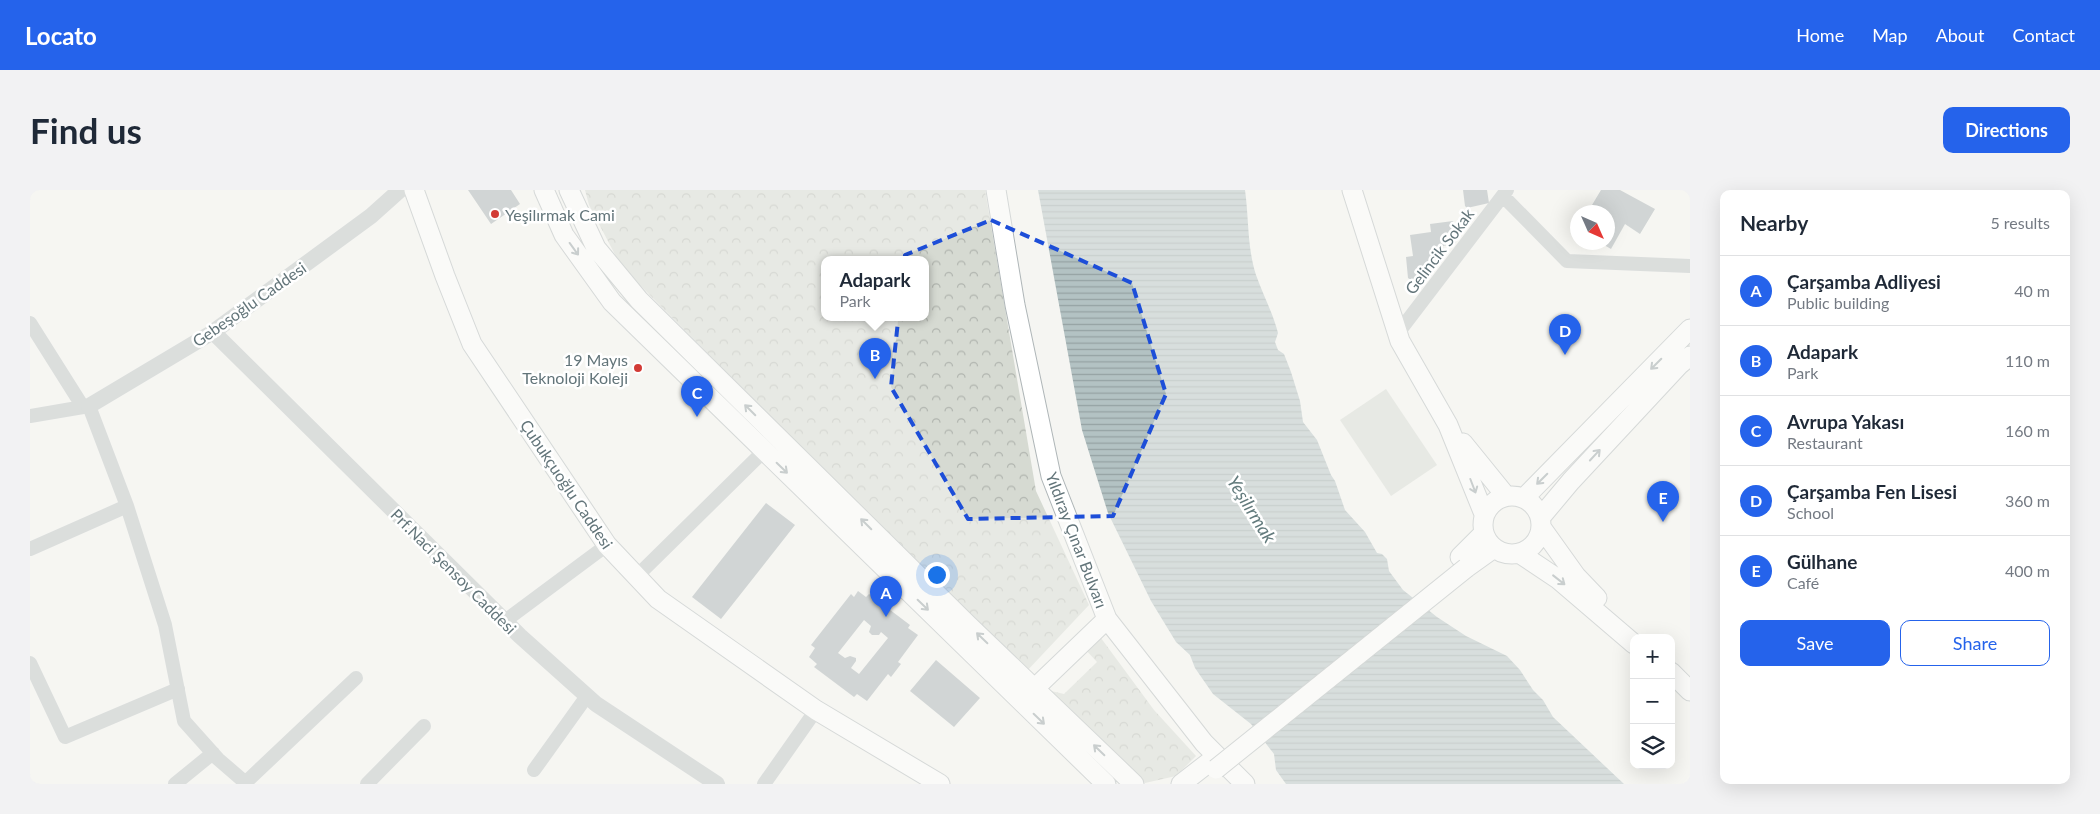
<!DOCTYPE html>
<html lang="en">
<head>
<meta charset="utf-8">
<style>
	:root { --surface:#fff; --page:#f2f2f3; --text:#1f2937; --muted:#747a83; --line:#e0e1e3; --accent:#2563eb }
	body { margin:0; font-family:Lato,sans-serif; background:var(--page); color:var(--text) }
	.controls { position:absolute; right:15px; bottom:15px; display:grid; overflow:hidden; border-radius:10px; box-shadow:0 5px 20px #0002 }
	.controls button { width:45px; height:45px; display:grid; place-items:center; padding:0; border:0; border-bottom:1px solid var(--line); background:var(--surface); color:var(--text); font:25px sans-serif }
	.compass { position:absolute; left:1540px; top:15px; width:45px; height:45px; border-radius:50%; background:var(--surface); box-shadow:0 5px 20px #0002; rotate:135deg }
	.you { position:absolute; left:906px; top:384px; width:18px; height:18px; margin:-12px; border:4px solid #fff; border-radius:50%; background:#1a73e8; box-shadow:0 0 0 8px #1a73e833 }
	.badge { display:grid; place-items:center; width:32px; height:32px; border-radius:50%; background:var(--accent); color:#fff; font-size:16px; font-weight:700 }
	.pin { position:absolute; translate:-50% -41px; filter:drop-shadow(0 1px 2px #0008) }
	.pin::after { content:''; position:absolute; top:26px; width:18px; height:15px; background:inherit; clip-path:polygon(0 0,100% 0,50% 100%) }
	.popup { position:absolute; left:791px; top:66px; width:108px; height:65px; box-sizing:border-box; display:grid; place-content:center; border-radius:10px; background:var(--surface); filter:drop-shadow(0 1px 4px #0005); font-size:16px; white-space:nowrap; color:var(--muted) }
	.popup b { font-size:19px; color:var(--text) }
	.popup::after { content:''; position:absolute; left:50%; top:100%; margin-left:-10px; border:10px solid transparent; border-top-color:var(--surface) }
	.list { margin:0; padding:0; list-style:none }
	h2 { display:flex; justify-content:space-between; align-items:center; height:65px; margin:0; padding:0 20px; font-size:21px }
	h2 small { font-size:16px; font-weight:400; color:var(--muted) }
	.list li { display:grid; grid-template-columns:32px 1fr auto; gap:15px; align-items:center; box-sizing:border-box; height:70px; padding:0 20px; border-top:1px solid var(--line) }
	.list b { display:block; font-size:19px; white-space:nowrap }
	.list p { margin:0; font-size:16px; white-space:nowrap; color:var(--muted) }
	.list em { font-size:16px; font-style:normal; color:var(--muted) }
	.actions { display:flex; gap:10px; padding:15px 20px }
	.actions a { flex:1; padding:11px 0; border:1px solid var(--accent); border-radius:10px; text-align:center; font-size:18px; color:var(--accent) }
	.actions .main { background:var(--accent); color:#fff }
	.icon { flex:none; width:28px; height:28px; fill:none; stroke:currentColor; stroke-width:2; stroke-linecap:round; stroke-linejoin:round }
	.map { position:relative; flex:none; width:1660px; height:594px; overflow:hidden; border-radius:10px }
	header { display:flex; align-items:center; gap:30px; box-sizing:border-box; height:70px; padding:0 25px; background:var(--accent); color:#fff }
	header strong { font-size:24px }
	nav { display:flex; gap:28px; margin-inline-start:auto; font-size:18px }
	.intro { display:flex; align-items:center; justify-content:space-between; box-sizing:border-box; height:120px; padding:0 30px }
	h1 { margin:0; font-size:35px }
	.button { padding:12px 22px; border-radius:10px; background:var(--accent); color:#fff; font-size:18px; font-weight:700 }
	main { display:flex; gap:30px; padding:0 30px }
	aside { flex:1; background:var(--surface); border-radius:10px; box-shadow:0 5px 20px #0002 }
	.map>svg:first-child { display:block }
	.grass { fill:#d6dad2 }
	.forest { fill:url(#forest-crowns); fill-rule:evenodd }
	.water { fill:url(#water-rules) }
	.building { fill:#a5aeb1; fill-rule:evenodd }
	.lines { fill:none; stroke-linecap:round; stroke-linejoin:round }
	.secondary-casing { stroke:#afb6b8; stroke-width:21 }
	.minor { stroke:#bac0c2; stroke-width:14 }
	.tertiary { stroke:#bac0c2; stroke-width:16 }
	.secondary { stroke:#fff; stroke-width:19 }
	.secondary-bridge-casing { stroke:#afb6b8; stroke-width:21; stroke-linecap:butt }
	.secondary-bridge { stroke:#fff; stroke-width:19 }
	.oneway { stroke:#929ea2 }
	.marked { fill:none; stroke:#1d4ed8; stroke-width:4; stroke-dasharray:10 6; stroke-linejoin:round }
	.poi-dot { fill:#d23b35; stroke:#fff; stroke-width:2 }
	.labels { text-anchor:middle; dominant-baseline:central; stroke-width:5; stroke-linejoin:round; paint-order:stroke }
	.poi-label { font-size:16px; fill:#63757a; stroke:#fff; text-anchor:start }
	.street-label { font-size:16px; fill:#63757a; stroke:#fff }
	.water-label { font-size:18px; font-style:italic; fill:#637b7d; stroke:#fff }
</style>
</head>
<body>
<header>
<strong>Locato</strong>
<nav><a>Home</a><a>Map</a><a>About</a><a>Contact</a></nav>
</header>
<div class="intro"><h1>Find us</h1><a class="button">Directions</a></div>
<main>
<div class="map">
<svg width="1660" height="594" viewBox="0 0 1660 594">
	<defs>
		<pattern id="forest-crowns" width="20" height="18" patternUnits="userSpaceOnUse" patternTransform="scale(1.25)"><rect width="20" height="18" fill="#d6dad2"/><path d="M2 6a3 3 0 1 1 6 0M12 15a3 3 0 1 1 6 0" fill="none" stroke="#b1b5af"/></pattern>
		<pattern id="water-rules" width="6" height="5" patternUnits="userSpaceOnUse" patternTransform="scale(1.25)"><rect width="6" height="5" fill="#b3c2c3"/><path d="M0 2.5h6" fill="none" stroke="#95a2a3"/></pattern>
	</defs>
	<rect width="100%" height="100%" fill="#f5f5f2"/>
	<path class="grass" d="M1356 199 1407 275 1361 306 1310 230Z"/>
	<path class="forest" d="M555 0H955L1006 301 1059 415 995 483 591 76 559 15ZM795 70H895V128H795Z
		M1068 444 1124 520 1166 566 1146 586 1115 593 1091 576 1021 501 1034 504 1067 472 1054 458Z"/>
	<path class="water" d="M1008 0H1215C1219 28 1217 57 1226 85 1233 105 1243 123 1248 143L1245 152 1248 160 1254 164 1261 182 1270 211 1273 232 1287 250 1301 285 1305 291 1315 320 1335 342 1347 363 1352 364 1357 369 1359 381 1373 400 1407 427 1436 446 1477 466 1490 480 1503 500 1513 510 1523 527 1594 594H1256L1246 580 1244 564 1221 534 1183 504 1165 478 1160 465 1146 452 1121 411 1078 323 1052 240Z"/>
	<path class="building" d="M438 0H481L490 14 461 34Z
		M1433 0H1457L1459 13 1437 18 1435 16Z
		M1571 0H1590L1625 19 1610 44 1595 34 1581 59 1569 52H1578V22H1572L1562 15Z
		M1423 31 1426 53 1413 56 1415 67 1411 71 1401 73 1402 86 1381 90 1378 88 1376 67 1383 66 1380 45 1401 42 1400 34Z
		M736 313 765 335 691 429 662 407Z
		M828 401 836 407 839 404 880 435 878 438 888 445 868 472 871 474 861 487 858 484 837 511 827 504 824 507 784 477 787 474 779 467 785 458 781 455 821 404 824 407ZM834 430 841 436 839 442 842 445H849L851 442 858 448 829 484 821 478 826 471V468L820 466 815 468 808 463Z
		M906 470 950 508 924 537 880 501Z"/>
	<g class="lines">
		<g class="secondary-casing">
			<path id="secondary" d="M384 0 415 86 442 154 577 355 628 409 786 520 910 594
				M514 0 534 45 582 112 1076 594
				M539 0 566 58 609 110 938 435 1104 594
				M966 0 985 115 1021 286 1077 429 1174 553 1215 594
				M1322 0 1370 151 1418 235 1454 324
				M1433 253 1476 306
				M1453 335a29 29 0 1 1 58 0a29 29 0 1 1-58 0Z
				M1494 308 1660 139
				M1510 328 1541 291 1649 175 1660 166
				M1511 337 1546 386 1567 408
				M1489 363 1528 389 1604 454
				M1430 367 1454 343
				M1436 378 1464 358
				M1641 482 1660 501
				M1004 499 1077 429
				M1151 594 1182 570"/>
		</g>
		<path class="minor" d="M1473 6 1537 71 1660 76
			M0 133 53 217
			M1368 143 1477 0
			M0 226 59 216 97 316 135 435 154 531 188 569 217 594
			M0 359 97 316
			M606 387 734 261
			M475 431 577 355
			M0 473 35 547 148 499
			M504 580 557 506
			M215 593 326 488
			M145 594 183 563
			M337 594 394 536
			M734 594 786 520"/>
		<path class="tertiary" d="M183 142 490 446 566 514 687 594
			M59 216 183 142 341 26 370 0"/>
		<use href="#secondary" class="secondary"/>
		<g class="secondary-bridge-casing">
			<path id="secondary-bridge" d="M1186 579 1436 378"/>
		</g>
		<use href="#secondary-bridge" class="secondary-bridge"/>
	</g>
	<defs><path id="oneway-shaft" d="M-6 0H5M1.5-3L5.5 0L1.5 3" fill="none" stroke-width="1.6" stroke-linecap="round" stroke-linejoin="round" transform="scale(1.25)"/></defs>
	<g class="oneway">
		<use href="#oneway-shaft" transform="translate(544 59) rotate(54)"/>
		<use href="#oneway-shaft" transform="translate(1626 174) rotate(135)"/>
		<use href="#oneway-shaft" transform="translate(720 220) rotate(-135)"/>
		<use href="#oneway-shaft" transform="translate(1565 265) rotate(-47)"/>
		<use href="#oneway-shaft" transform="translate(752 278) rotate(44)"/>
		<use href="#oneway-shaft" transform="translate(1512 289) rotate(135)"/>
		<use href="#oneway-shaft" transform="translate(1443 296) rotate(69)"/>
		<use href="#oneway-shaft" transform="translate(836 334) rotate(-135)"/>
		<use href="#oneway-shaft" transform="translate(1529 390) rotate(38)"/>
		<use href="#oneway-shaft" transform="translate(893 415) rotate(44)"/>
		<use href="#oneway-shaft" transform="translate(952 448) rotate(-136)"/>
		<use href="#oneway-shaft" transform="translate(1009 529) rotate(44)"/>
		<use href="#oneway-shaft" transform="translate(1069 560) rotate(-136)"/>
	</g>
	<path d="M0 0H1660V594H0ZM961 30 1102 93 1136 204 1083 326 938 329 861 197 875 65Z" fill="#f5f5f2" fill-opacity=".55" fill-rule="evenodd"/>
	<path class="marked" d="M961 30 1102 93 1136 204 1083 326 938 329 861 197 875 65Z"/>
	<g class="poi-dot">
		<circle cx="465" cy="24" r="5"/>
		<circle cx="608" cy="178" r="5"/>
	</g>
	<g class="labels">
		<g class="poi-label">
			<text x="475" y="24">Yeşilırmak Cami</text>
			<text x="598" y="169" text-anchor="end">19 Mayıs<tspan x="598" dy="18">Teknoloji Koleji</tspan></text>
		</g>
		<g class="street-label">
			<text transform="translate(1409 61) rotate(-53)">Gelincik Sokak</text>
			<text transform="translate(219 114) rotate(-35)">Gebeşoğlu Caddesi</text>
			<text transform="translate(537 294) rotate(56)">Çubukçuoğlu Caddesi</text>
			<text transform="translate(1047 350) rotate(69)">Yıldıray Çınar Bulvarı</text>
			<text transform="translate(424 381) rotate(45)">Prf.Naci Şensoy Caddesi</text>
		</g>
		<g class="water-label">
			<text transform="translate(1222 319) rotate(58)">Yeşilırmak</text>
		</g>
	</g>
</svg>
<div class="controls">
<button>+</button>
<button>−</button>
<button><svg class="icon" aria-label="layers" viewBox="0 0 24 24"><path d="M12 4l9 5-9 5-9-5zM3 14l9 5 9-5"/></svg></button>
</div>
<svg class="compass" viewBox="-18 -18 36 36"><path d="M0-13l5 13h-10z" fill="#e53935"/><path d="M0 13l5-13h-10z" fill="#747a83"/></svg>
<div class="you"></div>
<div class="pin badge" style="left:856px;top:427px">A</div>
<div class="pin badge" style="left:845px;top:189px">B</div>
<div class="popup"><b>Adapark</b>Park</div>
<div class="pin badge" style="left:667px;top:227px">C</div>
<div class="pin badge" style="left:1535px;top:165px">D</div>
<div class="pin badge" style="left:1633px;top:332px">E</div>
</div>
<aside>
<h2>Nearby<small>5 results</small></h2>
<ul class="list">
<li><span class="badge">A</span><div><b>Çarşamba Adliyesi</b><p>Public building</p></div><em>40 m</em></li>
<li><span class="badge">B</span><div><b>Adapark</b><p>Park</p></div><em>110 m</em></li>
<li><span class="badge">C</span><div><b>Avrupa Yakası</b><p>Restaurant</p></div><em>160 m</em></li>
<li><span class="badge">D</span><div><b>Çarşamba Fen Lisesi</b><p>School</p></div><em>360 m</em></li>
<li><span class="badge">E</span><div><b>Gülhane</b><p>Café</p></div><em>400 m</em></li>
</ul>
<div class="actions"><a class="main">Save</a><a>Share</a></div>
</aside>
</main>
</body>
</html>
